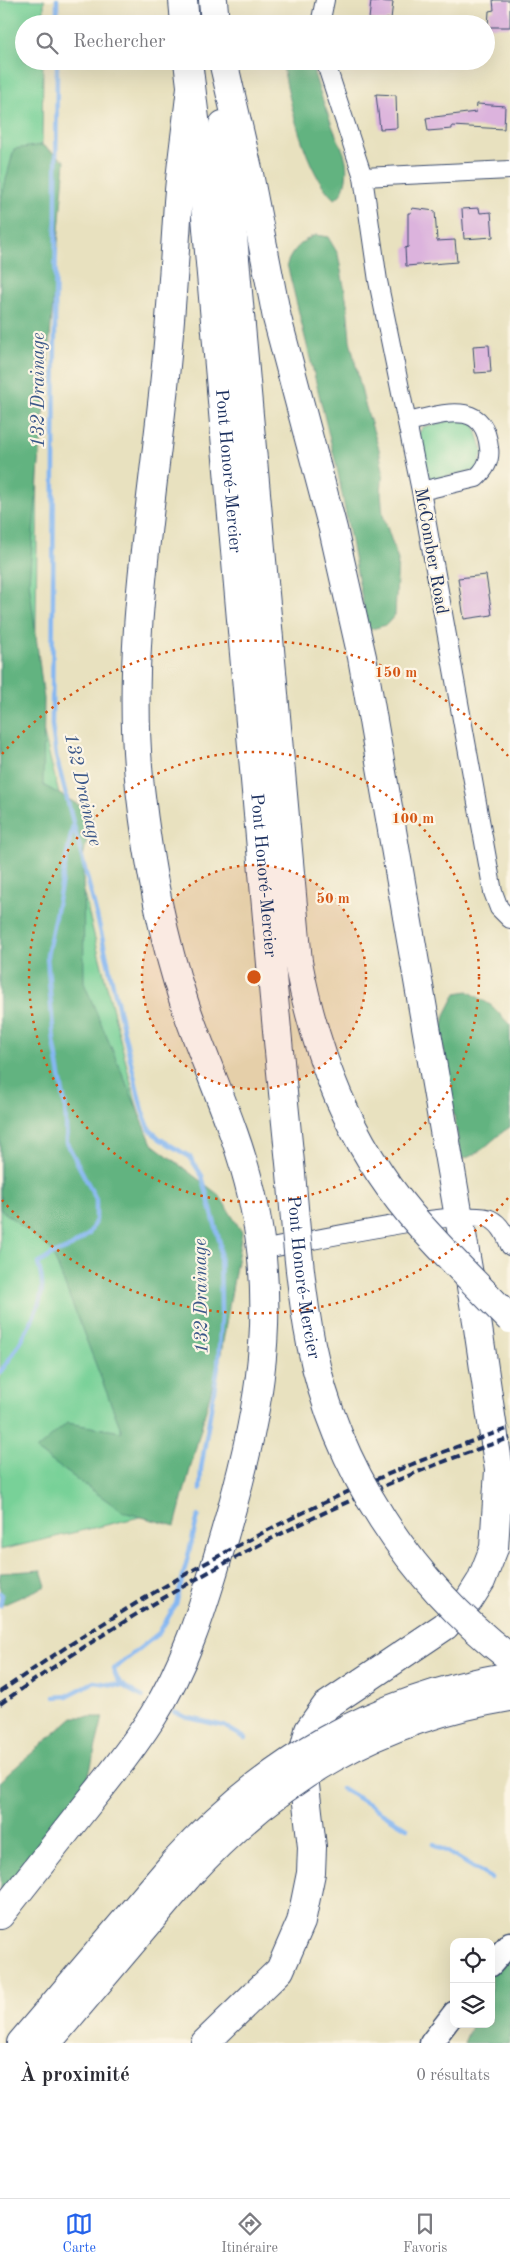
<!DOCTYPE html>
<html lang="fr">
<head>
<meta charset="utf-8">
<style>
	:root { --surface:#fff; --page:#f7f7f7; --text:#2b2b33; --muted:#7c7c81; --line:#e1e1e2; --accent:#2563eb }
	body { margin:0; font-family:"Old Standard TT",serif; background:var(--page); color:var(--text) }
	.controls { position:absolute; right:15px; bottom:15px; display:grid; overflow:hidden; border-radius:10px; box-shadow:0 5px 20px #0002 }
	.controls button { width:45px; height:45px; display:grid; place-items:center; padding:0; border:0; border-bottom:1px solid var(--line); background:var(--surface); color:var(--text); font:25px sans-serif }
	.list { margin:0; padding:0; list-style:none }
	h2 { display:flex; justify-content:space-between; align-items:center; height:65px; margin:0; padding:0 20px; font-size:21px }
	h2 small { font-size:16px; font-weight:400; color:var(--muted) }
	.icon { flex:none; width:28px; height:28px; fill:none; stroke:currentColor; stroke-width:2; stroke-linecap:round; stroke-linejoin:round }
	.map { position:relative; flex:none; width:510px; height:2043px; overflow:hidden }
	.search { position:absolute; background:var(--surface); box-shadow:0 5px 20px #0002; left:15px; right:15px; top:15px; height:55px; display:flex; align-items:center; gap:12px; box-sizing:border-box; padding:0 18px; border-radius:28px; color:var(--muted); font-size:19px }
	.sheet { height:155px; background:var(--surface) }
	nav { display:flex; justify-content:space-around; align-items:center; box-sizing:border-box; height:70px; border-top:1px solid var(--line); background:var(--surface); font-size:14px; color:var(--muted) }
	nav a { display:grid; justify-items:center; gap:2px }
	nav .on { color:var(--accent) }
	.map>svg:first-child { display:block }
	.green { fill:#78d198; stroke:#4a807b }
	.forest { fill:#62b380; stroke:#3e716f }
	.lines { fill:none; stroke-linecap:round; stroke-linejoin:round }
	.stream { stroke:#85b7f2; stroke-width:4.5 }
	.building { fill:#dcb3dd }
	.minor-casing { stroke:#3a4a6d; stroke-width:20 }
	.tertiary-casing { stroke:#3a4a6d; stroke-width:25 }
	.trunk-casing { stroke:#3a4a6d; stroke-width:30 }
	.minor { stroke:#fff; stroke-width:18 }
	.tertiary { stroke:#fff; stroke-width:22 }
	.trunk { stroke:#fff; stroke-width:28 }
	.rail { stroke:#1b2f5e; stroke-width:4; stroke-dasharray:8 4; stroke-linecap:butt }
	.trunk-bridge-casing { stroke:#3a4a6d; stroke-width:30; stroke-linecap:butt }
	.trunk-bridge { stroke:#fff; stroke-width:28 }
	.ring { fill:none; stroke:#d45514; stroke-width:2.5; stroke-dasharray:2.5 5 }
	.labels { text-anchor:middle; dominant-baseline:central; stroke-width:4.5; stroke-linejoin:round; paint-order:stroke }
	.street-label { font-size:18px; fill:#1b2f5e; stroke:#fcf5e5 }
	.water-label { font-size:19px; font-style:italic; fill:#3b588a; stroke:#fcf5e5 }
	.centre { fill:#d45514; stroke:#fcf5e5; stroke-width:2.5 }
	.ring-label { font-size:15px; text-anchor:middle; font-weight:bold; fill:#d45514; stroke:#fcf5e5; stroke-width:4.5; stroke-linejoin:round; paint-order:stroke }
</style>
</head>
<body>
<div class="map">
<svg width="510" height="2043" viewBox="0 0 510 2043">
	<rect width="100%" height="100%" fill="#fcf5e5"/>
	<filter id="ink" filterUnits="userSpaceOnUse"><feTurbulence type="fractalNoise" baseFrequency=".02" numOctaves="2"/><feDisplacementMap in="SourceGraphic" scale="10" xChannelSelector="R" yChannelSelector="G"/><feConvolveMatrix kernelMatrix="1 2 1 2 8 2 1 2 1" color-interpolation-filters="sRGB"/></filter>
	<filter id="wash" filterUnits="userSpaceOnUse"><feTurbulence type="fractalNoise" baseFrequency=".0096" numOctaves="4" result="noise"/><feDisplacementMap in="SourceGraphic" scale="20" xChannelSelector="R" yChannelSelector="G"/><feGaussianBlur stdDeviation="1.12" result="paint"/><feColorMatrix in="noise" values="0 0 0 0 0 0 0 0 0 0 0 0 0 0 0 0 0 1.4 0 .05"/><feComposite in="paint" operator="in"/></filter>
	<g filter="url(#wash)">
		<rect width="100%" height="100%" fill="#e8e1bf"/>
		<path class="green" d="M0 0H44V24H24V61H43L35 698 149 1155 161 1512 0 1550Z
			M457 419 474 424 483 451 477 470 432 479 427 473 418 435 423 427Z"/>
		<path class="forest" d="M282 61H311C316 84 325 106 333 128 337 138 344 150 346 161 348 172 346 195 334 199 305 172 289 100 282 61Z
			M42 145 65 161 29 581 44 699 43 785 93 813 83 857 84 983 152 1144 219 1195 242 1232 221 1353 175 1526 123 1512 36 1450 67 1423 122 1432 51 1249 0 1209V203L14 149Z
			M316 235 328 237 338 254 347 303 350 340 364 401 379 449 383 471 381 492 383 515 398 560 395 615 386 625 368 630 337 468 287 264C291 251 304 239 316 235Z
			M468 991 492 1006 510 1025V1127C493 1137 481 1156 461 1159L441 1033 445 1015 456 993Z
			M41 1570 46 1586 0 1606V1573Z
			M73 1717H103L80 1811 0 1894V1781Z
			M510 1958V2043H464L472 2024H491V1975Z"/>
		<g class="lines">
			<path class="stream" d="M57 24V0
				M57 61 52 725 56 756 99 924 142 1110 150 1130 160 1139 190 1157 202 1176 220 1243 221 1315 218 1366 201 1469 200 1489
				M0 1372C14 1355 44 1306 42 1284 42 1277 40 1271 38 1264L53 1254 71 1247 89 1234 96 1220V1199L67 1143 65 1105 54 1041 47 956 73 825
				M0 1593 2 1595 0 1606
				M55 1697 67 1696 94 1682 122 1686
				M143 1697C130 1690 116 1685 114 1669L159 1633 176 1604 198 1516
				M174 1712 185 1717 224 1726 245 1738
				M342 1788 407 1828
				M434 1844 491 1878"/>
		</g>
		<g id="blocks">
			<path class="building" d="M493 0H510V27H488L489 11 494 10Z
				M371 1 393 2 391 19H386V21L369 19Z
				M376 94 396 95 397 128 380 129Z
				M477 104 505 106 504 129 452 126V129L428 131 426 118 476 112Z
				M412 208 435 211 437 241 455 240 457 262 406 266 405 248 408 247V213H411Z
				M479 208 480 213 491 212 493 237 464 239 462 209Z
				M489 345 491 372 475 373 473 346Z
				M486 575 492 615 464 619 458 578Z"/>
		</g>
	</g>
	<g filter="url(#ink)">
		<use href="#blocks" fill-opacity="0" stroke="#3a4a6d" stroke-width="1"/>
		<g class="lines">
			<g class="minor-casing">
				<path id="minor" d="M320 24 325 0
					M325 61 363 177 378 281 421 491 493 892 499 908 510 919
					M363 177 510 170
					M407 422C441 415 484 397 489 448 491 460 485 470 476 478L421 491
					M261 1250C299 1243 464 1207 490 1219 501 1224 506 1236 510 1246"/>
			</g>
			<g class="tertiary-casing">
				<path id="tertiary" d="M491 1965 510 1943
					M431 2043 454 2013"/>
			</g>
			<g class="trunk-casing">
				<g id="trunk">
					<path d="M183 0 185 24"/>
					<path d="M213 0 215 24"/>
					<path id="s1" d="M188 61 204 194 271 964"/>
					<path d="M223 125 298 962"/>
					<path d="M0 1915C30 1877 60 1839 90 1801 112 1774 134 1746 153 1716 184 1667 202 1611 218 1556 255 1435 281 1322 252 1196 237 1130 207 1069 185 1005 162 936 148 860 140 788 126 659 148 531 162 404 170 336 174 269 178 202 181 163 187 125 191 87"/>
					<path d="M21 2043 174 1863"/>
					<path d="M47 2043 189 1875"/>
					<path d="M205 2043 280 1970 301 1922 311 1873 312 1847 302 1759 309 1730 326 1706 445 1626 469 1600 481 1581 494 1548 499 1470 477 1321 362 657 333 529 277 318 248 169 223 61"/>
				</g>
			</g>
			<use href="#minor" class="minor"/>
			<use href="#tertiary" class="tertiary"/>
			<use href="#trunk" class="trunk"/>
			<path class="rail" d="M0 1692C157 1582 328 1489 510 1428
				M0 1704C157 1593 327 1499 510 1438"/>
			<g class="trunk-bridge-casing">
				<g id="trunk-bridge">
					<path d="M298 962C316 1056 349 1141 411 1215 442 1251 477 1285 510 1319"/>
					<path id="s2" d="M271 964C277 1034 284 1103 291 1173 296 1230 300 1288 311 1344 336 1469 410 1581 510 1658"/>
					<path d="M174 1863C266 1761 375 1699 510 1676"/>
					<path d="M189 1875C279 1777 377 1719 510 1697"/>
				</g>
			</g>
			<use href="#trunk-bridge" class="trunk-bridge"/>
		</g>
	</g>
	<circle cx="254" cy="977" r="112" fill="#d45514" fill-opacity=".12"/>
	<g class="ring">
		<circle cx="254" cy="977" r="112"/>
		<circle cx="254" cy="977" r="225"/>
		<path d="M508 1198A337 337 0 0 1 2 1200M2 754A337 337 0 0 1 508 756"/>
	</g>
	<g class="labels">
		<g class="street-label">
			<text stroke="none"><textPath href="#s1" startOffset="412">Pont Honoré-Mercier</textPath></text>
			<text transform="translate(431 551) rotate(80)">McComber Road</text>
			<text stroke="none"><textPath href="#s1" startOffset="818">Pont Honoré-Mercier</textPath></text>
			<text stroke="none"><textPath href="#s2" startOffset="315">Pont Honoré-Mercier</textPath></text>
		</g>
		<g class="water-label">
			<text transform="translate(39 390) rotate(-90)">132 Drainage</text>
			<text transform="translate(82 790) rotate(77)">132 Drainage</text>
			<text transform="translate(202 1296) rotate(-91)">132 Drainage</text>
		</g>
	</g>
	<circle cx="254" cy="977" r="8" class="centre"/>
	<g class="ring-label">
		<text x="396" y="677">150 m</text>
		<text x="413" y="823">100 m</text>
		<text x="333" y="903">50 m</text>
	</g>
</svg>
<div class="controls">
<button><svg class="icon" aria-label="locate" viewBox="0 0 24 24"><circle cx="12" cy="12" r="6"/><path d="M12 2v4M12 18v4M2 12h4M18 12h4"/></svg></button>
<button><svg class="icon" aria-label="layers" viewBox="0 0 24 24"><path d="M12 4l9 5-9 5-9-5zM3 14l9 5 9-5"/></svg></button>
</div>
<div class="search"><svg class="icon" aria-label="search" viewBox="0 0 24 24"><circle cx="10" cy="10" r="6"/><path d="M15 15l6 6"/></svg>Rechercher</div>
</div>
<section class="sheet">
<h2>À proximité<small>0 résultats</small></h2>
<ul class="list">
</ul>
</section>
<nav>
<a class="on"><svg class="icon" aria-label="map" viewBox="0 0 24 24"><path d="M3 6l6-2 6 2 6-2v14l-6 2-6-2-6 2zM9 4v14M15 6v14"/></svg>Carte</a>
<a><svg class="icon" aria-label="directions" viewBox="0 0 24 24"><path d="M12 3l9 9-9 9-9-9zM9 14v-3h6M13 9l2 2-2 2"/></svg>Itinéraire</a>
<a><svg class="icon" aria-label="saved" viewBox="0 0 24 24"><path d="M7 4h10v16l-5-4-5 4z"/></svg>Favoris</a>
</nav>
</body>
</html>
